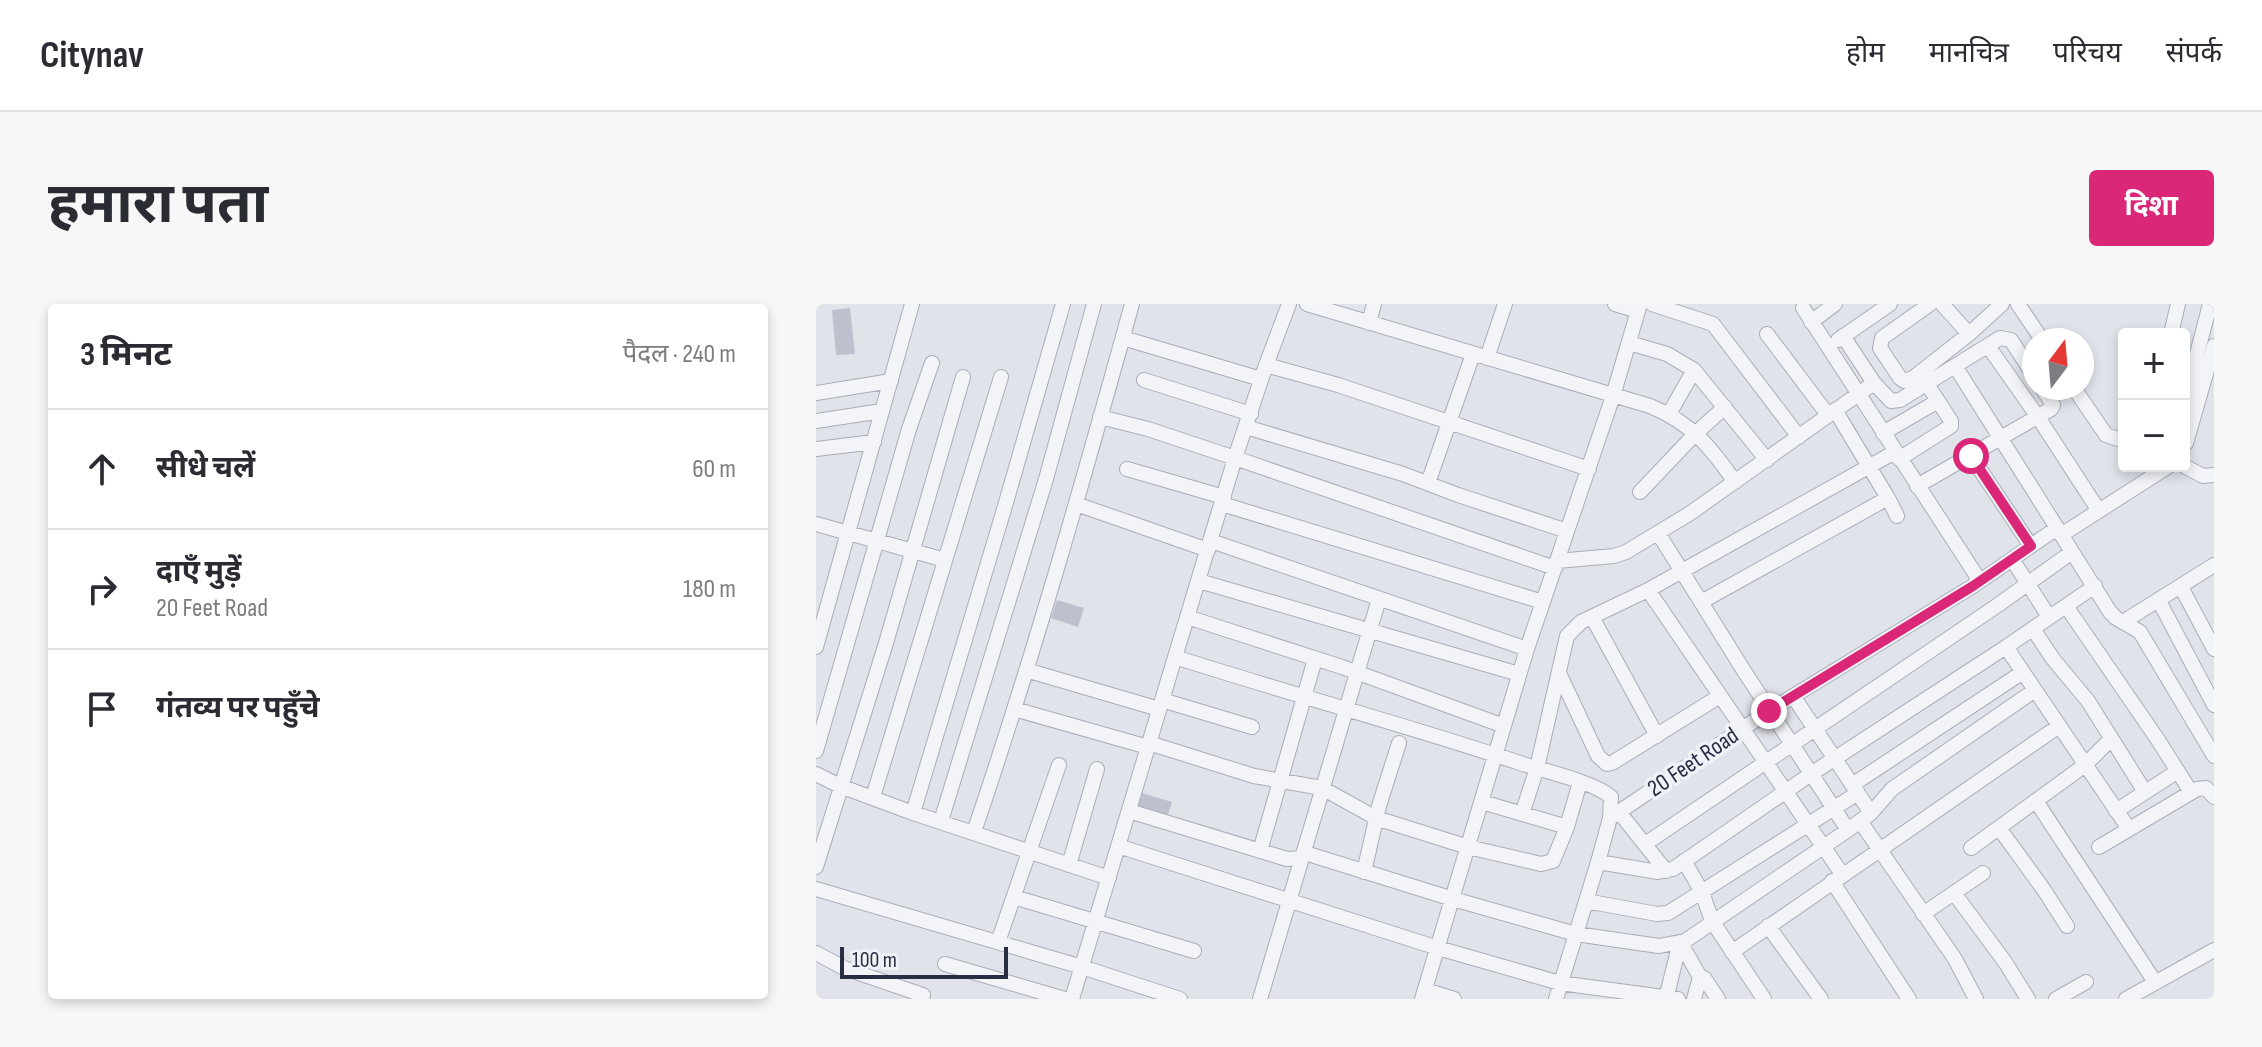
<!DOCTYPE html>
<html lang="hi">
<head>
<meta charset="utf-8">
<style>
	:root { --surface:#fff; --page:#f7f7f7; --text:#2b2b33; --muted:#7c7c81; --line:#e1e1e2; --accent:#db2777 }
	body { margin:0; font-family:"Sofia Sans Condensed","Noto Sans Devanagari",sans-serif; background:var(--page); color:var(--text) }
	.controls { position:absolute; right:24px; top:24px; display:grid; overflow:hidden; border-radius:8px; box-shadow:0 4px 12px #0003 }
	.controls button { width:72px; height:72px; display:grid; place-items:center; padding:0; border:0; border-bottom:2px solid var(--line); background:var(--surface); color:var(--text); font:40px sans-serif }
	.compass { position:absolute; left:1206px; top:24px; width:72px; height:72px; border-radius:50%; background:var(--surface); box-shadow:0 4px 12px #0003; rotate:16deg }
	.scale { position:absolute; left:24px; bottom:20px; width:168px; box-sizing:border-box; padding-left:8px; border:4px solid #272e44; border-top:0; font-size:22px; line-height:28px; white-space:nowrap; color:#272e44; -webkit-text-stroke:6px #f0f2f8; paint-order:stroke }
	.stop { position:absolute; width:24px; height:24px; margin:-18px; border:6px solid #db2777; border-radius:50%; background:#fff }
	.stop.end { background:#db2777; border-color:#fff; box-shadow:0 2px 8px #0008 }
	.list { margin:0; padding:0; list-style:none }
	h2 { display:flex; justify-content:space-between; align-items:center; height:104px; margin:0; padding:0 32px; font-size:34px }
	h2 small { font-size:26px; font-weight:400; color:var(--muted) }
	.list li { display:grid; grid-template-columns:52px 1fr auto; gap:24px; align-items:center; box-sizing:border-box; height:120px; padding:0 32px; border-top:2px solid var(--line) }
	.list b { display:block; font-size:30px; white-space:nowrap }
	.list p { margin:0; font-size:26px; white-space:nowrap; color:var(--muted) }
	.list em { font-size:26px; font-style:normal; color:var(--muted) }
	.icon { flex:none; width:44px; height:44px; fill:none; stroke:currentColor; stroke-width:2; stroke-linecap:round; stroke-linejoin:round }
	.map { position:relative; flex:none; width:1398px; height:695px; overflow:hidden; border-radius:8px }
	header { display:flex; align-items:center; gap:48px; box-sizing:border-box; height:112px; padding:0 40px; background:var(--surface); border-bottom:2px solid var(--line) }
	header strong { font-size:38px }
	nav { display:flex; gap:44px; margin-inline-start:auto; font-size:28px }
	.intro { display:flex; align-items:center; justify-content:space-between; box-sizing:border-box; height:192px; padding:0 48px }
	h1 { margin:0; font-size:56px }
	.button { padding:20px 36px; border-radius:8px; background:var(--accent); color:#fff; font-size:28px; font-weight:700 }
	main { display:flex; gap:48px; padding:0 48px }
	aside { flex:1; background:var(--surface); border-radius:8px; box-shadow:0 4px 12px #0003 }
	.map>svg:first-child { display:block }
	.building { fill:#bdc1ce }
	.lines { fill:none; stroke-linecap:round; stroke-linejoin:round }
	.minor-casing { stroke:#a8adb8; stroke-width:16 }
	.minor { stroke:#f3f4f8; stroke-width:14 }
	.route { stroke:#db2777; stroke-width:10 }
	.labels { text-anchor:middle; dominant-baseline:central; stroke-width:7; stroke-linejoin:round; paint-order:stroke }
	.street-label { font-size:24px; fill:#272e44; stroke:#f0f2f8 }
</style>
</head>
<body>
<header>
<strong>Citynav</strong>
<nav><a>होम</a><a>मानचित्र</a><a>परिचय</a><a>संपर्क</a></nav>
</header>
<div class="intro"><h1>हमारा पता</h1><a class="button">दिशा</a></div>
<main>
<aside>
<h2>3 मिनट<small>पैदल · 240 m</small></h2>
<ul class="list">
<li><svg class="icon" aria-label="ahead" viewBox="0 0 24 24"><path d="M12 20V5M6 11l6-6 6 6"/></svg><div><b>सीधे चलें</b></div><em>60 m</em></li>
<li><svg class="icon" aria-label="right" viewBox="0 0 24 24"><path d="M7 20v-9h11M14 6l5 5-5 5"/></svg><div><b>दाएँ मुड़ें</b><p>20 Feet Road</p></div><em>180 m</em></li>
<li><svg class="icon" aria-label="arrive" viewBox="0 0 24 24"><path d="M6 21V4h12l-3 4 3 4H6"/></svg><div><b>गंतव्य पर पहुँचे</b></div></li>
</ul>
</aside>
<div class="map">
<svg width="1398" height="695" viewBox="0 0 1398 695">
	<rect width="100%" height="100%" fill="#e0e3ea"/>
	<path class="building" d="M34 4 39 50 20 51 16 6Z
		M241 296 268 304 262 323 235 314Z
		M326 489 356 498 351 514 321 505Z"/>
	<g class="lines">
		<g class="minor-casing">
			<path id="minor" d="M491 0 834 102C875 119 894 142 919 178
				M799 0 822 7
				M836 0 897 20 983 133
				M1114 0 1066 34 1064 44 1084 74 1088 77 1097 74 1153 30 1186 0
				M1126 0 1153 30
				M1202 0 1226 36
				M987 4 1160 271 1161 278
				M995 18 1019 0
				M553 19 558 0
				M951 30 1012 111
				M1355 30 1362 0
				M1027 32 1058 79 1075 97 1084 96 1184 34 1195 36 1218 72
				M307 34 445 75
				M1022 36 1074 0
				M813 39 851 50 878 66 853 110
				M1172 42 1222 113 1283 207
				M671 54 689 0
				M450 61 522 81 773 165
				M1139 62 1294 308 1300 314 1324 328 1398 452
				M878 66 951 156
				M328 76 435 110
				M1258 84 1290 131 1308 137
				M0 89 75 77
				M1368 100 1394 0
				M1019 106 1072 194 1081 212
				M284 113 332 125 419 154 739 264
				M0 117 66 107
				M430 123 587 170 642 191 751 227
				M1067 129 1122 97
				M1368 141 1370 139 1398 42
				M0 145 58 138
				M1155 152 1215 242
				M1083 155 1135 122V117L1111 80
				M1368 162 1387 172 1398 171
				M311 165 408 193
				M612 179 657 50
				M1101 182 1235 105 1237 101 1226 84
				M824 188 880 129 909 103
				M260 200 392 246
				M406 200 727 298
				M0 220 129 256
				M842 229 928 367 1032 526
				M1245 231 1353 162
				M395 237 711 345
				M1196 255 1233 313
				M741 257 798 252 810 248 873 210 1058 79
				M383 277 703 370
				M1365 283 1398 345
				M832 286 1026 570
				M1343 297 1398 401
				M885 298 1072 194
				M1250 302 1342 436 1375 488
				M371 313 526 363 688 422
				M776 313 841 432
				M1307 318 1398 261
				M1217 325 1237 355 1272 397 1329 488
				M0 343 96 0
				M1190 343 1313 525
				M359 353C474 390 590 421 704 459 728 467 778 478 795 493L794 514 782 558 740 695
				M210 366 343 405
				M743 369 782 452 791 460 796 459 904 392
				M977 392 1055 509
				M346 396 436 423
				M198 405 332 443 336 440 438 472 506 484 560 514 652 543 725 560 737 557 751 523 764 478
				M0 447 93 125 116 59
				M0 470 24 482 97 509 293 574
				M1036 481 1207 368
				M57 493 185 73
				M1220 497 1339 678
				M666 498 751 523
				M313 507 471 555 486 554 489 549 637 595 760 630 843 642 869 637 1032 526 1055 509 1076 485 1219 386
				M1300 507 1362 467
				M803 508 850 567
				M97 509 189 202 247 0
				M706 510 721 464 751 332 765 318 832 286 1079 148
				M794 514 953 407 1157 282 1241 224
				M125 517 230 175 278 0
				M1044 517 1139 655 1160 695
				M1183 524 1228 586 1251 622
				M158 528C217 354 267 177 316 0
				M829 540 1182 301 1256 248
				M302 542 622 644 744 679 862 695
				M1283 543 1381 485 1390 484 1398 493
				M1155 544 1269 461 1295 435
				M444 547 499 355
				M868 557 886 588 896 617 948 695
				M782 558 842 568 857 565 995 470 1190 343 1279 282
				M253 561 281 465
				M0 563 70 339 147 73
				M548 568 563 502 583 439
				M1016 577 1093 695
				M0 585 266 663 364 695
				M1138 589 1189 658 1212 695
				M198 593 378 647
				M770 597 841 610 852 609 1042 489
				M1107 610 1167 569
				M952 622 1005 695
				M182 638 243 461
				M864 638 884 673
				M916 648 1243 422
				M0 649 28 664 107 691
				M129 660 249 695
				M609 686 638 695
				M256 695 419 154 450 61 473 0
				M444 695 563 295
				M606 695 711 345 797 92 824 0
				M850 695 864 638
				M878 695 884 673 888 674 902 695
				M1240 695 1270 678
				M1310 695 1398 646"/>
		</g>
		<use href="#minor" class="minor"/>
	</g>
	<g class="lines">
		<path class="route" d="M953 407 1157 282 1215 242 1155 152"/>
	</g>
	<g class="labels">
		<g class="street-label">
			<text transform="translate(877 458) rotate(-34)">20 Feet Road</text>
		</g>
	</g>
</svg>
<div class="controls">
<button>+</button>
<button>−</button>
</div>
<svg class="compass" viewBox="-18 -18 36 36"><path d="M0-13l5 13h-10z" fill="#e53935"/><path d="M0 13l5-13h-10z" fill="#7c7c81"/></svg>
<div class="scale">100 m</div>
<div class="stop" style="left:1155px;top:152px"></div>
<div class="stop end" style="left:953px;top:407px"></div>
</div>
</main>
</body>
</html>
